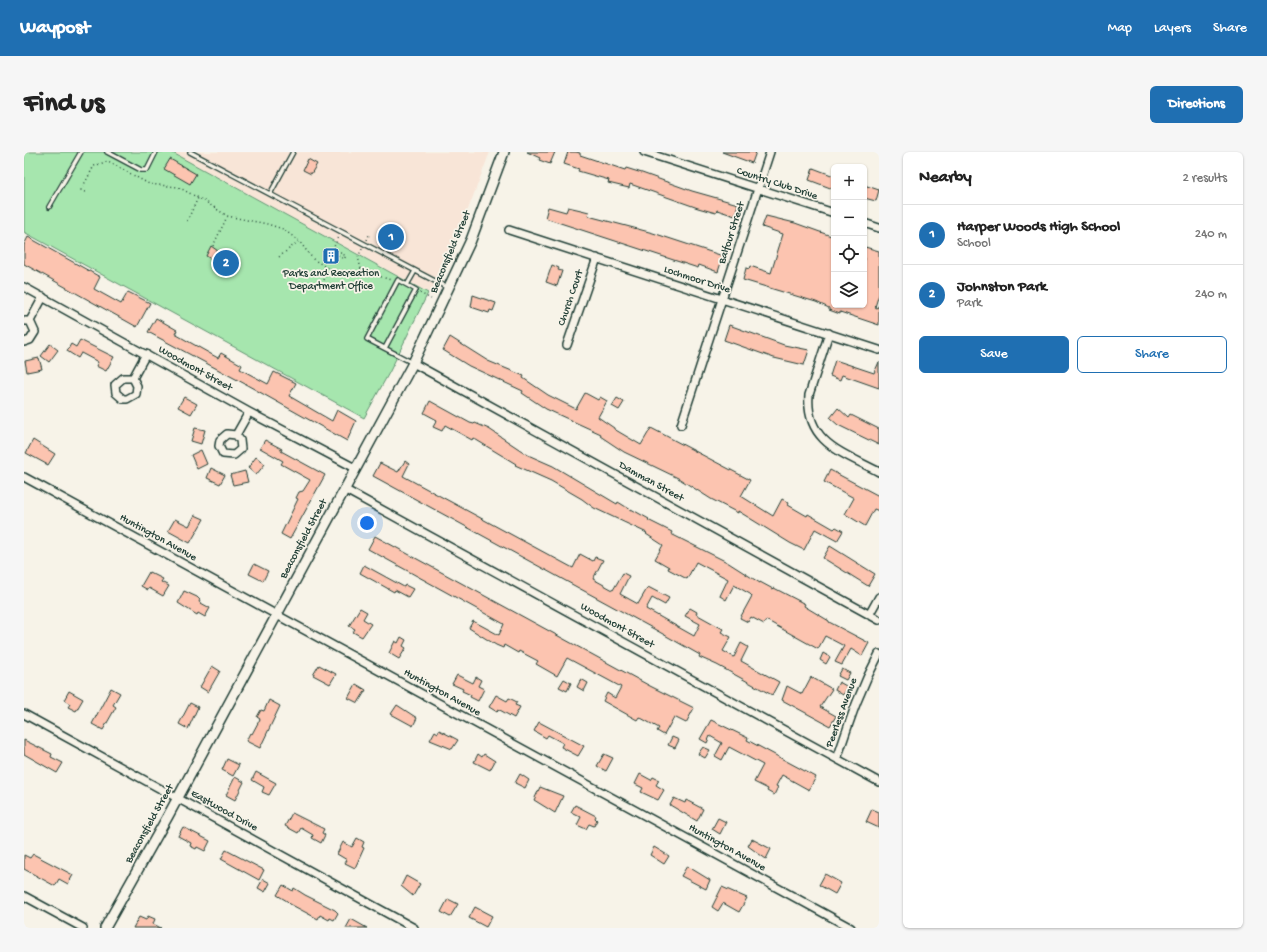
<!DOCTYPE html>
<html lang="en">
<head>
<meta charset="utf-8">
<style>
	:root { --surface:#fff; --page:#f6f6f6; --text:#222; --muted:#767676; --line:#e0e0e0; --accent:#1f6fb2 }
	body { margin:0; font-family:"Gochi Hand",sans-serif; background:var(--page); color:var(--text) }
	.controls { position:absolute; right:12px; top:12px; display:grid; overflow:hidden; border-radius:6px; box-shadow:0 1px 3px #0004 }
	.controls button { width:36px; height:36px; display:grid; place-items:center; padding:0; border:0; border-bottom:1px solid var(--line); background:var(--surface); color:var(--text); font:20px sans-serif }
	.you { position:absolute; left:343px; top:371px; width:14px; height:14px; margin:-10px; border:3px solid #fff; border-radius:50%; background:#1a73e8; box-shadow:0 0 0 6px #1a73e833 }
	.badge { display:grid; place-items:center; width:26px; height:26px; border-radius:50%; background:var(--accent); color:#fff; font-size:13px; font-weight:700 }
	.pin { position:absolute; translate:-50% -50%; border:2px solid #fff; box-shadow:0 1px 4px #0006 }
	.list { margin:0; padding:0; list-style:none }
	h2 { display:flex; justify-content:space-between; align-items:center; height:52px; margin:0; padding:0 16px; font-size:17px }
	h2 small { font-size:13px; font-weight:400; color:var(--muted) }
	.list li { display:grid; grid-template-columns:26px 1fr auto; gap:12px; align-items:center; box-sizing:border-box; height:60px; padding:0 16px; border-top:1px solid var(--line) }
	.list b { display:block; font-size:15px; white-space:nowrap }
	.list p { margin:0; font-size:13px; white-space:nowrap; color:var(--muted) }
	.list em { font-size:13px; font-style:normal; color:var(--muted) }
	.actions { display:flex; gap:8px; padding:12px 16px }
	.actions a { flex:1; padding:9px 0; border:1px solid var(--accent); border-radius:6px; text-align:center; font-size:14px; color:var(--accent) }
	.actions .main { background:var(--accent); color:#fff }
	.icon { flex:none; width:22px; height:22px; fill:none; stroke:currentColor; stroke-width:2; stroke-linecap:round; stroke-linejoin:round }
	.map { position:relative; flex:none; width:855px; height:776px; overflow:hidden; border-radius:6px }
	header { display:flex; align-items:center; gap:24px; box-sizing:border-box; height:56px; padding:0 20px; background:var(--accent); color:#fff }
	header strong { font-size:19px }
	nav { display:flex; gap:22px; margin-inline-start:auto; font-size:14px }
	.intro { display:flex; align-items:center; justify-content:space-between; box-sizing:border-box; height:96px; padding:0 24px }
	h1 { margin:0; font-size:28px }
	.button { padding:10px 18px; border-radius:6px; background:var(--accent); color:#fff; font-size:14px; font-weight:700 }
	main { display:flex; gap:24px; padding:0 24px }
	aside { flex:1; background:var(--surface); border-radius:6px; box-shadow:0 1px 3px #0004 }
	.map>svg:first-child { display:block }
	.built { fill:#f8e5d7 }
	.green { fill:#a6e6ae; stroke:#629271 }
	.building { fill:#fcc4b0; stroke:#1f3d34 }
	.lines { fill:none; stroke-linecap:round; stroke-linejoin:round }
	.service-casing { stroke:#1f3d34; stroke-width:6 }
	.minor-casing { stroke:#1f3d34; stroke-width:10 }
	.tertiary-casing { stroke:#1f3d34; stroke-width:12 }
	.path { stroke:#1f3d34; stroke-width:1.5; stroke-dasharray:1 3; stroke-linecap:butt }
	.service { stroke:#f7f3e8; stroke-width:3.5 }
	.minor { stroke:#f7f3e8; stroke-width:7 }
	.tertiary { stroke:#f7f3e8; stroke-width:9 }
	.labels { text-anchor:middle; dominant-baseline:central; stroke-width:3.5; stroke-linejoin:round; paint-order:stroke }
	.street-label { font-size:11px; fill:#1f3d34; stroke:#f7f3e8 }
	.poi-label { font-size:11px; fill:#1f3d34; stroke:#f7f3e8 }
</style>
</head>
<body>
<header>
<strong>Waypost</strong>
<nav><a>Map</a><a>Layers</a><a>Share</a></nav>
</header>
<div class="intro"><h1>Find us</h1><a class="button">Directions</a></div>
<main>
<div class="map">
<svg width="855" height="776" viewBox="0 0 855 776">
	<rect width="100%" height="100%" fill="#f7f3e8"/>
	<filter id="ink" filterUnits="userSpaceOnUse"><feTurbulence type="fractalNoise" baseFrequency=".025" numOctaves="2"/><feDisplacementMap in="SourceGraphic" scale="8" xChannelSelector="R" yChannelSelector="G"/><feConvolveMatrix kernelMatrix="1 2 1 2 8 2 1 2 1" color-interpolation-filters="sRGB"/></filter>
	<g filter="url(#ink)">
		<path class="built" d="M147 0H466L411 144Z"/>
		<path class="green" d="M0 0H147L404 141 366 219 340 266 0 80Z"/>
		<path class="building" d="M503 0H531L526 12 515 8 516 6Z
			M544 0H552L556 1V3L601 18 602 16 618 21 668 39 714 52 711 64 693 58 692 61 674 56 606 32 605 36 584 31 585 28 554 19 555 17 540 12Z
			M698 0H732L728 11Z
			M146 7 172 22 166 32 140 17Z
			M284 7 293 12 287 22 279 18Z
			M789 16 810 24 809 37 785 28Z
			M840 33 855 38 852 49 840 46Z
			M524 55 542 60 544 55 557 58 565 60 564 63 568 65 629 81 699 104 694 120 675 113 674 116 521 66Z
			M742 64 771 71 810 85V153H840V99L841 95 855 99V142L851 155 853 156 855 153V173L816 160V162L805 158V156L792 150 719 128 722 116 725 117 726 114 747 121 759 82 738 75Z
			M4 85 76 125 70 137 97 152 104 140 126 151 113 175 0 112V93Z
			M187 94 194 99 189 108 182 104Z
			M528 113 535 116 534 118 538 119 533 134 522 130Z
			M449 143 472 151 469 159 466 158 465 161 447 155Z
			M132 166 153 178 151 182 194 206 197 201 218 213 216 217 244 232 250 220 272 231 265 244 308 269 313 258 332 269 323 289 223 233 124 180Z
			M705 173 760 193 785 198 780 213 750 206 700 188Z
			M426 185 464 209 500 224 499 226 524 243 552 257 561 241 574 248 576 245 583 249 574 265 590 276V277L617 293 627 276 726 328 717 344 749 364 758 347 765 351 764 353 783 364 784 362 810 377 812 375 819 379 813 389 791 377 780 398 766 391 714 359V361L687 347 654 326 600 300 576 284 577 282 522 257 498 241 499 239 445 214 419 198Z
			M56 188 90 205 82 219 72 214 74 210 57 201 54 206 43 199 47 192 52 195Z
			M26 192 34 198 25 210 17 204Z
			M15 206 18 217 3 220 1 209Z
			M811 208 850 221 855 210V236L818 223 816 228 806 224Z
			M160 245 173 252 167 262 154 255Z
			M593 246 600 250 595 258 588 254Z
			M406 249 446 271 450 272 451 271 465 277 504 303 529 314 593 352 594 350 607 358V357L625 367 624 368 648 380 647 382 703 410 736 431V430L749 437 750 436 781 452 780 454 805 469V470L845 491 838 504 827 497 818 513 811 510 820 494 801 484 794 497 742 468 740 472 727 465 724 470 716 466 728 444 726 442 710 433 702 448 696 444 704 427 672 410 663 427 644 417 645 415 631 407 639 393 622 382 623 381 570 356 558 347 527 329 491 313 492 312 449 286 448 288 421 273 418 279 409 275 413 268 400 261Z
			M814 256 825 266 827 263 855 277V293L814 273 806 266Z
			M171 276 181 278 177 292 167 289Z
			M9 288 31 302 24 313 2 301Z
			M241 288 258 297 257 299 301 323 266 387 257 382 274 347 272 346 275 340 279 339 286 328 257 312 259 309 236 296Z
			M177 298 183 312 173 317 167 303Z
			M232 305 241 312 232 323 224 316Z
			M381 309 385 312 379 324 549 416 556 402 569 409 571 405 579 408 569 427 589 438 599 421 605 424 596 442 614 452 624 435 645 446 641 453 628 446 622 457 670 484 676 472 661 464 666 456 673 460 672 462 699 477 697 480 707 485 699 499 710 505 717 491 724 495 717 509 755 530 748 543 693 513 675 505 676 503 630 477 349 324 356 311 374 320Z
			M187 316 201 323 196 332 183 326Z
			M806 318 855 344V359L850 357 841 374 821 362 830 346 800 330Z
			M221 319 224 330 209 333 206 323Z
			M171 363 180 367 166 391 144 379 151 367 165 374Z
			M351 384 626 534 670 556 662 571 650 565 640 583 633 579 635 576 615 565 613 568 579 549 583 541 591 546 597 535 543 506 533 524 512 512 514 509 495 499 494 501 480 493 479 496 472 493 445 476 449 469 475 483 480 472 344 397Z
			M806 394 851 422 844 434 799 406Z
			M230 412 244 419 239 429 225 422Z
			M340 413 380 435 381 433 389 437 384 445 371 438 370 440 336 421Z
			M125 420 139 427 137 430 145 434 139 444 125 436 124 438 117 434Z
			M160 439 173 445 176 448 175 450 186 456 181 465 174 461 173 463 154 451Z
			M336 456 343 460 339 467 347 472 338 485 329 480 331 477 325 474Z
			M377 485 382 488 379 494 382 496 375 507 365 501 371 489 374 491Z
			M799 501 806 505 802 512 796 508Z
			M295 513 312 522 306 532 289 523Z
			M188 514 196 519 184 540 176 535Z
			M818 517 826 521 822 528 814 524Z
			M433 523 449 531 452 525 457 528 454 534 460 537 454 549 446 545 447 543 438 539 439 537 428 532Z
			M787 525 808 537 796 555 812 564 806 574 758 548 763 534 778 542Z
			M540 527 547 531 543 539 535 535Z
			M557 527 564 531 560 539 553 535Z
			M815 530 824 535 819 543 811 538Z
			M332 532 342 538 334 551 324 546Z
			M87 536 96 541 89 553 92 555 79 578 68 572Z
			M45 539 59 547 52 559 44 555 46 552 40 548Z
			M472 543 483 549 485 546 493 550 491 553 496 555 490 566 474 557 473 560 465 555Z
			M245 548 256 554 236 596 222 589 226 581 228 582 236 567 233 565 237 558 240 559Z
			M166 551 174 555 164 577 155 572Z
			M373 553 393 566 389 574 367 562Z
			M687 568 724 586 723 588 792 625 785 638 758 623 752 634 754 635 750 643 743 639 744 637 730 630 739 613 705 595 698 608 691 604 698 591 686 584 683 591 676 587Z
			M515 570 560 594 554 604 537 595 539 591 524 583 522 586 510 579Z
			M415 578 434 588 428 597 406 588 411 579 414 581Z
			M648 585 655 588 651 596 644 593Z
			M0 588 28 602 27 605 39 611 33 621 0 602Z
			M679 595 686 598 681 606 674 602Z
			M454 602 458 605 460 602 471 609 466 618 450 610Z
			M580 602 589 606 582 619 573 614Z
			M203 607 215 613 209 624 198 618Z
			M232 620 252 631 245 643 238 640 240 635 228 628Z
			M496 622 505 628 501 636 491 631Z
			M616 622 627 628 629 625 635 628 632 633 640 638 634 648 617 640 619 636 611 632Z
			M211 625 220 630 211 648 202 643Z
			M516 635 539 644 531 661 510 648Z
			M650 646 661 651 662 648 679 657 673 669 646 653Z
			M551 653 572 664 571 666 573 668 570 674 565 672 562 677 553 673 557 665 547 660Z
			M848 657 855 660V676L842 670Z
			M268 661 300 677 298 681 301 683 297 691 288 686 289 683 277 676 274 681 261 674Z
			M694 666 702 670 696 682 688 677Z
			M159 675 186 689 181 699 173 695 172 697 166 694 167 691 154 684Z
			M333 686 340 690 338 695 340 696 331 716 321 711 323 708 313 702 319 690 328 695Z
			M728 687 747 697 742 707 724 694Z
			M630 695 645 704 640 712 626 703Z
			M202 698 240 718 235 728 197 707Z
			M9 702 49 723 44 732 35 727 31 734 0 717V703L6 706Z
			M663 714 686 728 682 737 657 724Z
			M801 722 817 731 811 742 795 733Z
			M382 724 396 732 389 744 377 734Z
			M239 727 246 731 241 740 234 736Z
			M259 733 269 739 270 736 281 743 311 758 314 761 310 768 306 766 305 768 296 763 294 767 266 752 263 749 253 743Z
			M698 735 723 746 715 760 699 751 694 759 688 755Z
			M424 747 434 752 426 765 417 760Z
			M451 755 468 764 462 775 445 766Z
			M124 764 131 767 129 772 137 776H109L115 765 122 768Z
			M327 767 343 776H322Z"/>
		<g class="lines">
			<g class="service-casing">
				<path id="service" d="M83 0 117 18H123L132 0
					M166 0 424 136
					M246 42 269 0
					M25 55 57 0
					M383 133 391 119
					M361 196 392 138 374 128 343 187 389 211"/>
			</g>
			<g class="minor-casing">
				<path id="minor" d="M620 0 810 61
					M840 71 855 76
					M485 78 855 198
					M0 135 225 260 331 316
					M0 169H6L11 180 6 188 0 190
					M6 169 19 145
					M805 181 785 243C781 291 820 301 855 320
					M543 193 573 106
					M389 211 855 468
					M109 226 113 234 112 242 103 247H99L92 241 91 233 99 226H109L122 202
					M657 273 746 0
					M212 283 216 288 217 297 210 303 199 302 195 294 196 288 203 282 212 283 225 260
					M0 325 827 776
					M320 337 855 630
					M845 463 855 445
					M0 562 390 776
					M813 607C826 568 835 539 855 502
					M0 744 59 776"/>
			</g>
			<g class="tertiary-casing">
				<path id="tertiary" d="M81 776 144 664 389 211 447 88 480 0"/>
			</g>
			<path class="path" d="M61 40 57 38 70 14 84 9 125 32 154 35 182 50 203 64 243 72 259 77 275 89 289 107 305 117 322 121H345L367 128
				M163 69 174 46
				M343 88 345 83
				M189 94 203 65
				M309 97 322 104 320 107 307 100 315 85
				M338 97 334 105 338 121
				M255 105 275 89
				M300 128 305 117
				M396 141 407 147"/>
			<use href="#service" class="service"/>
			<use href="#minor" class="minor"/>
			<use href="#tertiary" class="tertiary"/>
		</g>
	</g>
	<defs>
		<g id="building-square" transform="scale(0.9)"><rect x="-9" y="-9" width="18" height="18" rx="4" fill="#1f6fb2" stroke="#f7f3e8"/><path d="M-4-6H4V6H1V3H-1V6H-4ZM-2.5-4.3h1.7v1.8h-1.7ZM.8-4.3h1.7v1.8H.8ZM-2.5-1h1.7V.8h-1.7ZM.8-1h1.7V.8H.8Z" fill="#fff"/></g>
	</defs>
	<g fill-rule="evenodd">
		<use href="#building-square" x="307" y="104"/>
	</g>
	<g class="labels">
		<g class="street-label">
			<text transform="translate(753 32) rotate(18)">Country Club Drive</text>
			<text transform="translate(708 81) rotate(-72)">Balfour Street</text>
			<text transform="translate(427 100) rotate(-67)">Beaconsfield Street</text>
			<text transform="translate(673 128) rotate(18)">Lochmoor Drive</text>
			<text transform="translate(547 146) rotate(-71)">Church Court</text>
			<text transform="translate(171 217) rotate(29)">Woodmont Street</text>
			<text transform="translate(627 330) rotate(29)">Damman Street</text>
			<text transform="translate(134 386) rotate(29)">Huntington Avenue</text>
			<text transform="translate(280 387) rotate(-62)">Beaconsfield Street</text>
			<text transform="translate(593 474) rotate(29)">Woodmont Street</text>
			<text transform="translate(418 541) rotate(29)">Huntington Avenue</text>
			<text transform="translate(818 561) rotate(-70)">Peerless Avenue</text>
			<text transform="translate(200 659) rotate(29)">Eastwood Drive</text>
			<text transform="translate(126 672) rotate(-61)">Beaconsfield Street</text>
			<text transform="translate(703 696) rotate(29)">Huntington Avenue</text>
		</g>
		<g class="poi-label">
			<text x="307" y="122">Parks and Recreation<tspan x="307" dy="13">Department Office</tspan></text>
		</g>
	</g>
</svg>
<div class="controls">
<button>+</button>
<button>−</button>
<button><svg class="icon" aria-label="locate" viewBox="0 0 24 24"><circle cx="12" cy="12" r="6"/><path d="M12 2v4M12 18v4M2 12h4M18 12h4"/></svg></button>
<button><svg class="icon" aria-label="layers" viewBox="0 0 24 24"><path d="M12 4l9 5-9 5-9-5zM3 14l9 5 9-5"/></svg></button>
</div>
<div class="you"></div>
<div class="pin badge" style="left:367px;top:85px">1</div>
<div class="pin badge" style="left:202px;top:111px">2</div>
</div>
<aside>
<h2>Nearby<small>2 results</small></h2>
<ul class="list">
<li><span class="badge">1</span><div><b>Harper Woods High School</b><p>School</p></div><em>240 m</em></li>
<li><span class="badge">2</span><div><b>Johnston Park</b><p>Park</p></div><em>240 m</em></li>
</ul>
<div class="actions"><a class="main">Save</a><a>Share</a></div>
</aside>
</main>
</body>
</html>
